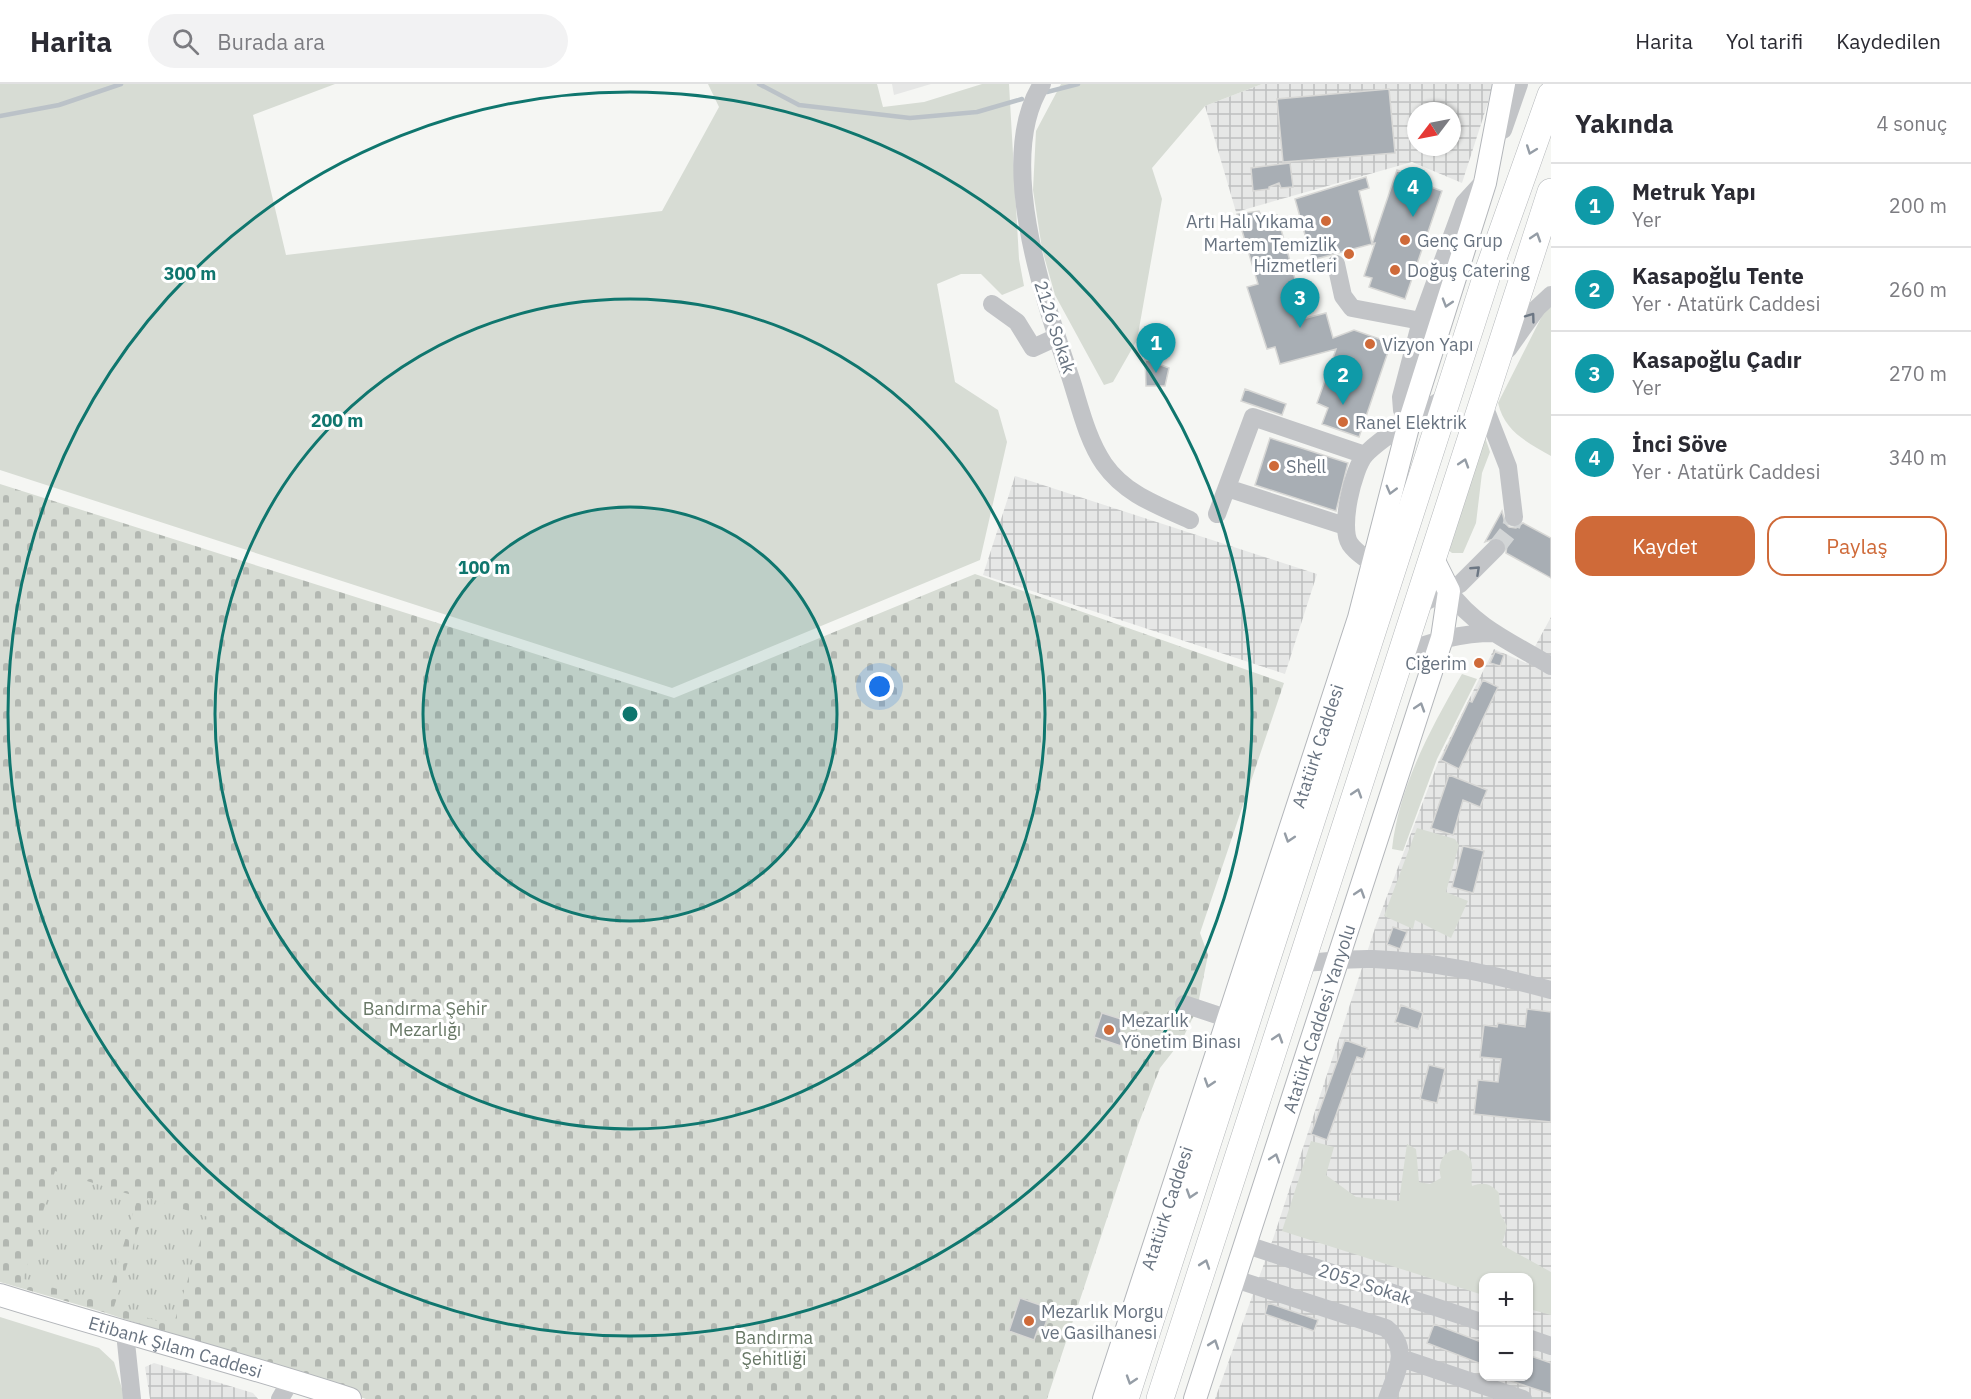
<!DOCTYPE html>
<html lang="tr">
<head>
<meta charset="utf-8">
<style>
	:root { --surface:#fff; --page:#f2f2f3; --text:#2b2b33; --muted:#7c7c81; --line:#e1e1e2; --accent:#cf6a39 }
	body { margin:0; font-family:"IBM Plex Sans",sans-serif; background:var(--page); color:var(--text) }
	.controls { position:absolute; right:18px; bottom:18px; display:grid; overflow:hidden; border-radius:12px; box-shadow:0 2px 4px #0004 }
	.controls button { width:54px; height:54px; display:grid; place-items:center; padding:0; border:0; border-bottom:2px solid var(--line); background:var(--surface); color:var(--text); font:30px sans-serif }
	.compass { position:absolute; left:1407px; top:18px; width:54px; height:54px; border-radius:50%; background:var(--surface); box-shadow:0 2px 4px #0004; rotate:238deg }
	.you { position:absolute; left:880px; top:603px; width:21px; height:21px; margin:-15px; border:4px solid #fff; border-radius:50%; background:#1a73e8; box-shadow:0 0 0 9px #1a73e833 }
	.badge { display:grid; place-items:center; width:39px; height:39px; border-radius:50%; background:var(--accent); color:#fff; font-size:20px; font-weight:700 }
	.pin { position:absolute; translate:-50% -50px; filter:drop-shadow(0 2px 3px #0008) }
	.pin::after { content:''; position:absolute; top:32px; width:21px; height:18px; background:inherit; clip-path:polygon(0 0,100% 0,50% 100%) }
	.list { margin:0; padding:0; list-style:none }
	h2 { display:flex; justify-content:space-between; align-items:center; height:78px; margin:0; padding:0 24px; font-size:26px }
	h2 small { font-size:20px; font-weight:400; color:var(--muted) }
	.list li { display:grid; grid-template-columns:39px 1fr auto; gap:18px; align-items:center; box-sizing:border-box; height:84px; padding:0 24px; border-top:2px solid var(--line) }
	.list b { display:block; font-size:22px; white-space:nowrap }
	.list p { margin:0; font-size:20px; white-space:nowrap; color:var(--muted) }
	.list em { font-size:20px; font-style:normal; color:var(--muted) }
	.actions { display:flex; gap:12px; padding:18px 24px }
	.actions a { flex:1; padding:14px 0; border:2px solid var(--accent); border-radius:18px; text-align:center; font-size:21px; color:var(--accent) }
	.actions .main { background:var(--accent); color:#fff }
	.icon { flex:none; width:33px; height:33px; fill:none; stroke:currentColor; stroke-width:2; stroke-linecap:round; stroke-linejoin:round }
	.map { position:relative; flex:none; width:1551px; height:1315px; overflow:hidden }
	header { display:flex; align-items:center; gap:36px; box-sizing:border-box; height:84px; padding:0 30px; background:var(--surface); border-bottom:2px solid var(--line) }
	header strong { font-size:28px }
	nav { display:flex; gap:33px; margin-inline-start:auto; font-size:21px }
	.search { width:420px; height:54px; background:var(--page); display:flex; align-items:center; gap:15px; box-sizing:border-box; padding:0 21px; border-radius:33px; color:var(--muted); font-size:22px }
	main { display:flex }
	aside { flex:1; background:var(--surface) }
	.map>svg:first-child { display:block }
	.built { fill:#e6e7e6 }
	.industrial { fill:url(#industrial-grid); fill-rule:evenodd }
	.green { fill:#d7dcd4 }
	.cemetery { fill:url(#cemetery-stones) }
	.park { fill:url(#park-tufts) }
	.lines { fill:none; stroke-linecap:round; stroke-linejoin:round }
	.stream { stroke:#bbc2c8; stroke-width:4.5 }
	.building { fill:#a8aeb4; stroke:#d7d7d5; stroke-width:1.5 }
	.minor-tunnel { stroke:#d2d5d6; stroke-width:18; stroke-dasharray:18 9; stroke-linecap:butt }
	.major-casing { stroke:#b3b6ba; stroke-width:24 }
	.highway-casing { stroke:#b4b7ba; stroke-width:28 }
	.minor { stroke:#c2c4c7; stroke-width:18 }
	.major { stroke:#fff; stroke-width:22 }
	.highway { stroke:#fff; stroke-width:27 }
	.oneway { stroke:#959da6 }
	.oneway2 { stroke:#6c7784 }
	.ring { fill:none; stroke:#0f766e; stroke-width:3 }
	.poi-dot { fill:#cf6a39; stroke:#fff; stroke-width:2 }
	.labels { text-anchor:middle; dominant-baseline:central; stroke-width:6; stroke-linejoin:round; paint-order:stroke }
	.poi-label { font-size:18px; fill:#687380; stroke:#fff; text-anchor:start }
	.street-label { font-size:18px; fill:#687380; stroke:#fff }
	.park-label { font-size:18px; fill:#687866; stroke:#fff }
	.centre { fill:#0f766e; stroke:#fff; stroke-width:3 }
	.ring-label { font-size:18px; text-anchor:middle; font-weight:bold; fill:#0f766e; stroke:#fff; stroke-width:6; stroke-linejoin:round; paint-order:stroke }
</style>
</head>
<body>
<header>
<strong>Harita</strong>
<div class="search"><svg class="icon" aria-label="search" viewBox="0 0 24 24"><circle cx="10" cy="10" r="6"/><path d="M15 15l6 6"/></svg>Burada ara</div>
<nav><a>Harita</a><a>Yol tarifi</a><a>Kaydedilen</a></nav>
</header>
<main>
<div class="map">
<svg width="1551" height="1315" viewBox="0 0 1551 1315">
	<defs>
		<pattern id="industrial-grid" width="8" height="8" patternUnits="userSpaceOnUse" patternTransform="scale(1.5)"><rect width="8" height="8" fill="#e6e7e6"/><path d="M0 4h8M4 0v8" fill="none" stroke="#bec0c0"/></pattern>
		<pattern id="cemetery-stones" width="16" height="16" patternUnits="userSpaceOnUse" patternTransform="scale(1.5)"><rect width="16" height="16" fill="#d7dcd4"/><path d="M2 7V4a2 2 0 0 1 4 0v3zM10 15v-3a2 2 0 0 1 4 0v3z" fill="#b2b7b1"/></pattern>
		<pattern id="park-tufts" width="24" height="20" patternUnits="userSpaceOnUse" patternTransform="scale(1.5)"><rect width="24" height="20" fill="#d7dcd4"/><path d="M3 7l-1-3M5 7V3M7 7l1-3M15 17l-1-3M17 17v-4M19 17l1-3" fill="none" stroke="#b2b7b1"/></pattern>
	</defs>
	<rect width="100%" height="100%" fill="#f5f6f3"/>
	<path class="built" d="M892 0H931L894 11Z"/>
	<path class="industrial" d="M1262 0H1494L1462 99 1412 78 1236 128 1205 22ZM1416 27H1452V63H1416Z
		M1015 392 1317 490 1285 590 983 491Z
		M1551 533V1315H1215L1274 1152 1376 841 1439 676 1494 565 1526 579ZM1484 1194H1528V1292H1484Z
		M154 1279 253 1309 258 1315H150L145 1283Z"/>
	<path class="green" d="M0 0H335L253 31 286 171 662 127 719 23 708 0H877L883 23 924 18 982 0H1009L1019 175 1024 202 1002 211 981 190H961L937 200 955 298 998 326 1007 358 980 476 672 604 0 386Z
		M1061 0H1262L1205 22 1152 84 1162 115 1137 256 1113 298 1104 301 1055 211 1042 165 1033 106 1036 47Z
		M1551 223V372C1527 358 1505 348 1498 319L1544 228Z
		M1484 350 1490 368 1482 389 1476 439 1463 469H1452L1447 465Z
		M1462 590 1477 595 1437 675 1403 767 1392 765C1399 702 1431 644 1462 590Z
		M1417 744 1455 755 1459 761 1446 808 1468 817 1451 854 1415 836 1413 845 1384 832Z
		M1311 1057 1334 1063 1326 1091 1356 1113 1399 1117 1407 1060 1416 1065 1419 1098 1430 1100 1441 1094C1434 1071 1456 1056 1469 1073 1475 1081 1470 1092 1472 1102 1484 1098 1490 1099 1499 1109L1500 1129 1507 1142 1502 1161 1551 1188V1231L1529 1225 1528 1194H1484L1483 1211 1282 1147Z
		M0 1233 99 1264 114 1278 125 1315H0Z"/>
	<path class="cemetery" d="M0 400 674 614 975 490 1284 599 1200 849 1208 871 1197 925 1182 956 1160 984 1138 1041 1047 1315H366L103 1228 0 1198Z"/>
	<path class="park" d="M55 1087 138 1113 106 1219 23 1195Z
		M148 1114 208 1133 173 1242 114 1223Z"/>
	<g class="lines">
		<path class="stream" d="M759 0 799 21 910 34 977 28 1022 15
			M1047 8 1078 0
			M0 32 59 21 121 0"/>
	</g>
	<path class="building" d="M1389 5 1395 69 1283 78 1277 15Z
		M1290 79 1293 103 1281 104 1279 99 1269 103V105L1253 107 1251 84Z
		M1397 86 1407 90 1406 94 1442 107 1405 215 1369 203 1372 194 1364 192 1375 159 1312 176 1295 115 1366 93 1369 104 1359 107 1372 160Z
		M1259 127 1263 135 1277 131 1306 234 1326 229 1333 254 1354 246 1391 259 1359 353 1322 340 1328 324 1317 319 1336 265 1280 280 1275 263 1267 265 1247 203 1258 200 1237 130Z
		M1145 275 1169 284 1165 302H1146Z
		M1245 305 1286 320 1282 331 1241 317Z
		M1270 354 1348 379 1336 427 1255 401Z
		M1502 427 1505 439 1509 443 1516 444 1523 439 1551 454V494L1506 469 1507 461 1499 453 1485 458Z
		M1495 568 1504 571 1500 582 1490 579Z
		M1483 596 1498 603 1459 685 1441 676 1469 617 1472 618Z
		M1449 691 1487 706 1480 723 1463 716 1453 751 1431 744Z
		M1463 762 1484 767 1473 809 1452 803Z
		M1393 843 1407 848 1400 865 1387 860Z
		M1401 921 1423 929 1418 945 1395 938Z
		M1527 925 1551 928V1038L1474 1030 1478 996 1498 998 1501 975 1480 973 1484 941 1497 943 1498 939 1525 943Z
		M1102 929 1121 935V962L1094 953Z
		M1345 956 1367 964 1363 975 1357 973 1327 1056 1311 1050Z
		M1429 981 1445 985 1437 1019 1420 1015Z
		M1020 1214 1043 1222 1042 1227 1049 1230 1043 1247 1038 1245 1034 1256 1009 1247Z
		M1268 1219 1318 1236 1314 1247 1265 1230Z
		M1434 1240 1484 1259V1281L1427 1259Z
		M1528 1271 1551 1279V1310L1505 1295 1528 1293Z"/>
	<g class="lines">
		<path class="minor-tunnel" d="M1496 464 1510 446 1514 433"/>
		<g class="major-casing">
			<g id="major">
				<path id="s1" d="M0 1211C116 1247 234 1277 350 1315"/>
				<path id="s2" d="M1104 1315 1359 534 1409 339 1485 99 1504 0"/>
				<path id="s3" d="M1195 1315 1442 554 1449 507 1433 475"/>
			</g>
		</g>
		<g class="highway-casing">
			<path id="highway" d="M1125 1315 1487 191 1551 11
				M1160 1315 1551 108"/>
		</g>
		<path class="minor" d="M1042 0C994 74 1045 218 1071 295 1080 323 1087 355 1104 380 1125 410 1157 421 1190 436
			M1503 46 1519 0
			M1336 180 1343 212 1352 224 1421 237
			M992 220 1017 238 1033 264 1057 253
			M1508 265 1537 224 1551 211
			M1483 319 1508 383 1514 433
			M1409 339 1402 326 1401 313 1421 237 1464 119 1486 95
			M1227 404 1345 442
			M1217 430 1253 333 1365 371
			M1383 486C1372 479 1357 470 1350 460 1339 444 1353 385 1365 371 1379 354 1428 326 1448 311
			M1449 507C1474 543 1515 560 1551 582
			M1415 523 1460 500 1496 464
			M1402 569C1434 557 1460 549 1494 549
			M1303 879C1326 878 1350 874 1373 875 1434 877 1491 890 1551 906
			M1184 920 1229 935
			M1247 1161 1484 1239
			M1235 1195 1386 1244C1411 1265 1396 1290 1387 1315
			M125 1249 132 1315
			M1528 1254 1551 1262
			M1401 1274 1523 1315
			M280 1315 291 1296"/>
		<use href="#major" class="major"/>
		<use href="#highway" class="highway"/>
	</g>
	<defs><path id="oneway-chevron" d="M-2-3.5L2.5 0L-2 3.5" fill="none" stroke-width="1.6" stroke-linecap="round" stroke-linejoin="round" transform="scale(1.5)"/></defs>
	<g class="oneway">
		<use href="#oneway-chevron" transform="translate(1531 66) rotate(110)"/>
		<use href="#oneway-chevron" transform="translate(1536 153) rotate(-72)"/>
		<use href="#oneway-chevron" transform="translate(1447 219) rotate(107)"/>
		<use href="#oneway-chevron" transform="translate(1464 379) rotate(-72)"/>
		<use href="#oneway-chevron" transform="translate(1391 406) rotate(105)"/>
		<use href="#oneway-chevron" transform="translate(1420 623) rotate(-72)"/>
		<use href="#oneway-chevron" transform="translate(1357 709) rotate(-72)"/>
		<use href="#oneway-chevron" transform="translate(1289 754) rotate(108)"/>
		<use href="#oneway-chevron" transform="translate(1360 809) rotate(-72)"/>
		<use href="#oneway-chevron" transform="translate(1278 954) rotate(-72)"/>
		<use href="#oneway-chevron" transform="translate(1209 999) rotate(108)"/>
		<use href="#oneway-chevron" transform="translate(1275 1074) rotate(-72)"/>
		<use href="#oneway-chevron" transform="translate(1191 1110) rotate(108)"/>
		<use href="#oneway-chevron" transform="translate(1205 1180) rotate(-71)"/>
		<use href="#oneway-chevron" transform="translate(1214 1260) rotate(-71)"/>
		<use href="#oneway-chevron" transform="translate(1131 1296) rotate(108)"/>
	</g>
	<g class="oneway2">
		<use href="#oneway-chevron" transform="translate(1531 233) rotate(-54)"/>
		<use href="#oneway-chevron" transform="translate(1476 486) rotate(-43)"/>
	</g>
	<circle cx="630" cy="630" r="207" fill="#0f766e" fill-opacity=".12"/>
	<g class="ring">
		<circle cx="630" cy="630" r="207"/>
		<circle cx="630" cy="630" r="415"/>
		<circle cx="630" cy="630" r="622"/>
	</g>
	<g class="poi-dot">
		<circle cx="1326" cy="137" r="6"/>
		<circle cx="1405" cy="156" r="6"/>
		<circle cx="1349" cy="170" r="6"/>
		<circle cx="1395" cy="186" r="6"/>
		<circle cx="1370" cy="260" r="6"/>
		<circle cx="1343" cy="338" r="6"/>
		<circle cx="1274" cy="382" r="6"/>
		<circle cx="1479" cy="579" r="6"/>
		<circle cx="1109" cy="946" r="6"/>
		<circle cx="1029" cy="1237" r="6"/>
	</g>
	<g class="labels">
		<g class="poi-label">
			<text x="1314" y="137" text-anchor="end">Artı Halı Yıkama</text>
			<text x="1417" y="156">Genç Grup</text>
			<text x="1337" y="160" text-anchor="end">Martem Temizlik<tspan x="1337" dy="21">Hizmetleri</tspan></text>
			<text x="1407" y="186">Doğuş Catering</text>
			<text x="1382" y="260">Vizyon Yapı</text>
			<text x="1355" y="338">Ranel Elektrik</text>
			<text x="1286" y="382">Shell</text>
			<text x="1467" y="579" text-anchor="end">Ciğerim</text>
			<text x="1121" y="936">Mezarlık<tspan x="1121" dy="21">Yönetim Binası</tspan></text>
			<text x="1041" y="1227">Mezarlık Morgu<tspan x="1041" dy="21">ve Gasilhanesi</tspan></text>
		</g>
		<g class="street-label">
			<text transform="translate(1055 243) rotate(72)">2126 Sokak</text>
			<text stroke="none"><textPath href="#s2" startOffset="687">Atatürk Caddesi</textPath></text>
			<text stroke="none"><textPath href="#s3" startOffset="400">Atatürk Caddesi Yanyolu</textPath></text>
			<text stroke="none"><textPath href="#s2" startOffset="201">Atatürk Caddesi</textPath></text>
			<text transform="translate(1365 1200) rotate(18)">2052 Sokak</text>
			<text stroke="none"><textPath href="#s1" startOffset="183">Etibank Şılam Caddesi</textPath></text>
		</g>
		<g class="park-label">
			<text x="425" y="924">Bandırma Şehir<tspan x="425" dy="21">Mezarlığı</tspan></text>
			<text x="774" y="1253">Bandırma<tspan x="774" dy="21">Şehitliği</tspan></text>
		</g>
	</g>
	<circle cx="630" cy="630" r="9" class="centre"/>
	<g class="ring-label">
		<text x="190" y="196">300 m</text>
		<text x="337" y="343">200 m</text>
		<text x="484" y="490">100 m</text>
	</g>
</svg>
<div class="controls">
<button>+</button>
<button>−</button>
</div>
<svg class="compass" viewBox="-18 -18 36 36"><path d="M0-13l5 13h-10z" fill="#e53935"/><path d="M0 13l5-13h-10z" fill="#7c7c81"/></svg>
<div class="you"></div>
<div class="pin badge" style="left:1156px;top:289px;background:#0f9aa8">1</div>
<div class="pin badge" style="left:1343px;top:321px;background:#0f9aa8">2</div>
<div class="pin badge" style="left:1300px;top:244px;background:#0f9aa8">3</div>
<div class="pin badge" style="left:1413px;top:133px;background:#0f9aa8">4</div>
</div>
<aside>
<h2>Yakında<small>4 sonuç</small></h2>
<ul class="list">
<li><span class="badge" style="background:#0f9aa8">1</span><div><b>Metruk Yapı</b><p>Yer</p></div><em>200 m</em></li>
<li><span class="badge" style="background:#0f9aa8">2</span><div><b>Kasapoğlu Tente</b><p>Yer · Atatürk Caddesi</p></div><em>260 m</em></li>
<li><span class="badge" style="background:#0f9aa8">3</span><div><b>Kasapoğlu Çadır</b><p>Yer</p></div><em>270 m</em></li>
<li><span class="badge" style="background:#0f9aa8">4</span><div><b>İnci Söve</b><p>Yer · Atatürk Caddesi</p></div><em>340 m</em></li>
</ul>
<div class="actions"><a class="main">Kaydet</a><a>Paylaş</a></div>
</aside>
</main>
</body>
</html>
